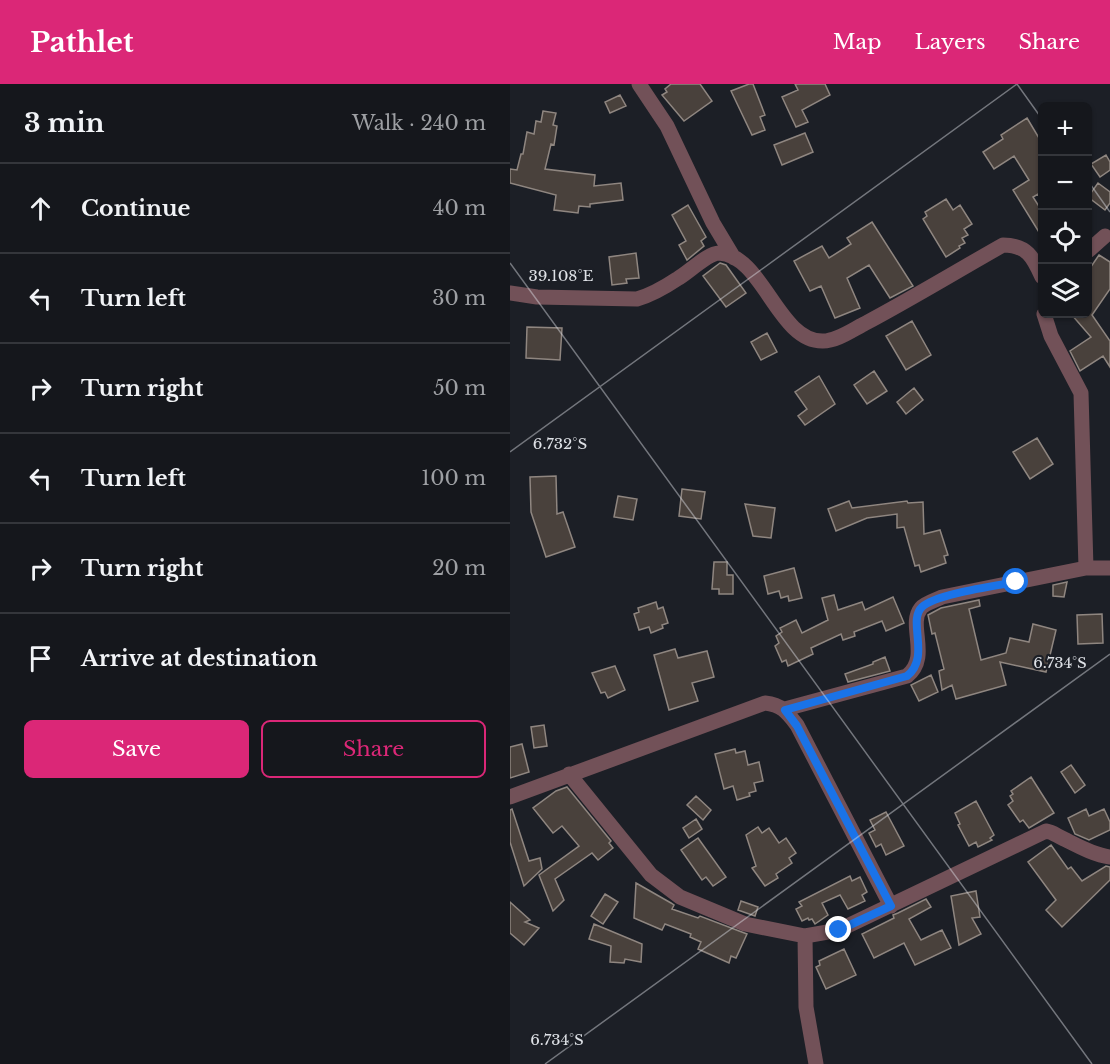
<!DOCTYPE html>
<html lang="en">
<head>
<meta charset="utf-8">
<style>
	:root { --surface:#15171c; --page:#1e2025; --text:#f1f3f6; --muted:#9d9fa3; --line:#34363b; --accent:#db2777 }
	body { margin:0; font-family:"Libre Baskerville",serif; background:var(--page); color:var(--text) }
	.controls { position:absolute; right:18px; top:18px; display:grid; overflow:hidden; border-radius:9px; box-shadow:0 2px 4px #0004 }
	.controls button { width:54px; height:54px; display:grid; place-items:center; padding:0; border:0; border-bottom:2px solid var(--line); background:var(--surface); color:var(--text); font:30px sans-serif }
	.stop { position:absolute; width:18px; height:18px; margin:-14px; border:4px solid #1a73e8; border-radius:50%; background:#fff }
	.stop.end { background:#1a73e8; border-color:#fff; box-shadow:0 2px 6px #0008 }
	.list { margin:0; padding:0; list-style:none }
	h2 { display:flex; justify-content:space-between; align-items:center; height:78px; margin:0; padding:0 24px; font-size:26px }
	h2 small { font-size:20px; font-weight:400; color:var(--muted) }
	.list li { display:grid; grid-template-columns:39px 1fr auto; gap:18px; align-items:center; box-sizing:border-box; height:90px; padding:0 24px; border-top:2px solid var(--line) }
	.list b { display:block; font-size:22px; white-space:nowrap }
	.list em { font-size:20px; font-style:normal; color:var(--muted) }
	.actions { display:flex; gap:12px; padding:18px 24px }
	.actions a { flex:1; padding:14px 0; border:2px solid var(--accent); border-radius:9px; text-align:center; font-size:21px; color:var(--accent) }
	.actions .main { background:var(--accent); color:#fff }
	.icon { flex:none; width:33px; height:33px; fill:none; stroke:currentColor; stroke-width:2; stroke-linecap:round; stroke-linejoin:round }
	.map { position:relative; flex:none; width:600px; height:980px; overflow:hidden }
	header { display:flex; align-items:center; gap:36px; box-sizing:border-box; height:84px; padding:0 30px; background:var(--accent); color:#fff }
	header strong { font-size:28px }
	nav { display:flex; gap:33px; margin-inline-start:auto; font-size:21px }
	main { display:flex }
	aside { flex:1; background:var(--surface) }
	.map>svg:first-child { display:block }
	.building { fill:#49413c; stroke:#8f8680; stroke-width:1.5 }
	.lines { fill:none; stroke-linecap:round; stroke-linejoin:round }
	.minor { stroke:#725158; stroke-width:15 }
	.route { stroke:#1a73e8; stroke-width:8 }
	.ticks { fill:none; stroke:#dee1e6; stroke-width:1.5; stroke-opacity:0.45 }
	.ticks-label { font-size:15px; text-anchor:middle; fill:#dee1e6; stroke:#1c1f26; stroke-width:4.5; stroke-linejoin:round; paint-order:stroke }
</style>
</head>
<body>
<header>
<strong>Pathlet</strong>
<nav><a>Map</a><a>Layers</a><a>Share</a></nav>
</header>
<main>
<aside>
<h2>3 min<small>Walk · 240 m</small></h2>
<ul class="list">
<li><svg class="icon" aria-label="ahead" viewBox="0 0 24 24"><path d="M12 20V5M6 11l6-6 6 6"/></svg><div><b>Continue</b></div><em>40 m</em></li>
<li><svg class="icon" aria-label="left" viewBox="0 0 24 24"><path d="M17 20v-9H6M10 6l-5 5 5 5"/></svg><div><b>Turn left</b></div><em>30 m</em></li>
<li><svg class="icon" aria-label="right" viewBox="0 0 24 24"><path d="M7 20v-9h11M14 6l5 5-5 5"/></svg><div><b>Turn right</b></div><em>50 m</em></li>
<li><svg class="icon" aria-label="left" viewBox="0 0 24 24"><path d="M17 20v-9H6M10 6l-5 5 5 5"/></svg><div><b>Turn left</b></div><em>100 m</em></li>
<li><svg class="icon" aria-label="right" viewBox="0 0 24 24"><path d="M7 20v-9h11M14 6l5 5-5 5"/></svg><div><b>Turn right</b></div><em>20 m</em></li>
<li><svg class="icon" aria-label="arrive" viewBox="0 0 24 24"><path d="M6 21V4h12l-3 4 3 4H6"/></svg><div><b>Arrive at destination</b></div></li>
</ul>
<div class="actions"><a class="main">Save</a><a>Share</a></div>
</aside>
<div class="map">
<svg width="600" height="980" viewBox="0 0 600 980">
	<rect width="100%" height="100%" fill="#1c1f26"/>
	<path class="building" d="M161 0H190L202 17 174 37 152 11 157 8 155 5Z
		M239 0H243L255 31 250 33 255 46 242 51 221 7Z
		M285 0H315L320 11 292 26 298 38 286 43 272 13 288 6Z
		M110 11 116 22 100 29 95 18Z
		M33 27 46 29 43 41 47 42 44 61 41 60 35 85 85 91 84 102 111 99 113 116 80 120V123L69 122 68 129 44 126 46 111 0 99V85L7 86 11 70H13L17 48 24 50 26 37 31 38Z
		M517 34 532 59V118L528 110 523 113 532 127V153L503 106 519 96 504 72 484 85 473 68 493 55 491 51Z
		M295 49 303 68 272 81 264 61Z
		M596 71 600 78V86L590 93 581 80Z
		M588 99 600 108V119L595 126 578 113Z
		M436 115 443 126 450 121 462 140 454 145 458 151 452 154 455 159 449 162 450 164 436 173 413 135 417 132 415 128Z
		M178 121 196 153 191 157 194 162 177 176 169 161 176 157 162 131Z
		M362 138 403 202 380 214 359 181 337 194 350 224 325 234 311 202 300 207 284 177 312 162 319 174 341 160 337 154Z
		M126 169 129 194 116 195 117 199 102 201 99 173Z
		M589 171 600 178V205L582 231 600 257V283L593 272 570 287 560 267 581 253 561 230H578V187Z
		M210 179 216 181 236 209 216 223 193 192Z
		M402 237 421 271 396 286 376 252Z
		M17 243 52 244 50 276 16 274Z
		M257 249 267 268 251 276 241 258Z
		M364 287 377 307 357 320 344 301Z
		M309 292 325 320 295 341 288 332 297 325 285 308Z
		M404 304 413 316 396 330 387 318Z
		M527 354 543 380 520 395 503 368Z
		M46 392 47 430 53 428 65 463 36 473 21 428 20 393Z
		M172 405 195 408 191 435 169 432Z
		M108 412 127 415 123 436 104 433Z
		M339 417 342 424 397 417 398 419 413 418 414 450 430 446 438 471 434 472 436 479 411 488 409 481 405 482 394 443 387 444V430L357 434 326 447 318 425Z
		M235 420 265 424 261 454 243 452Z
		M204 478H217V491H223V510H209V505H202Z
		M284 484 292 514 279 517 278 512 271 514 269 507 258 510 254 492Z
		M557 498 554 513 543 512V501Z
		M324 511 328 526 352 518 355 526 383 513 394 539 376 547 372 537 344 548 345 552 333 556 331 550 301 564 303 570 278 582 276 576 272 578 265 562 269 559 266 552 272 548 270 544 286 536 292 549 318 536 312 514Z
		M469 516 470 522 459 525 471 576 496 569 500 554 519 558 523 540 546 546 536 588 490 578 496 601 446 615 442 601 432 606 429 587 434 585 425 549 422 550 418 531 431 524Z
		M146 518 148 525 153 523 158 539 152 541 153 544 141 549 139 543 129 546 124 530 129 528 128 524Z
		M592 530 593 559 568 560 567 531Z
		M165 565 168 574 197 567 204 593 182 599 188 617 159 626 144 571Z
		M375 573 380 587 338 598 335 590 363 580V578Z
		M105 582 115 606 98 614 95 608 91 609 82 589Z
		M421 591 428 608 409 617 401 601Z
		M34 641 37 662 24 664 21 643Z
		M12 660 19 688 0 694V663Z
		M225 665 226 669 235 667 238 681 249 678 253 697 244 699 246 707 239 709 240 712 227 716 223 702 214 705 205 670Z
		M561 681 575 701 565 709 551 688Z
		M521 693 544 729 519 744 513 736 510 738 498 721 503 717 500 712 503 710 501 707Z
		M57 703 101 757 99 759 103 764 88 776 82 769 45 795 54 816 43 827 29 791 69 762 52 742 43 749 23 724 46 707Z
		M186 712 201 726 193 736 177 721Z
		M466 717 484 751 480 754 482 756 468 763 466 758 459 762 448 741 450 740 445 729Z
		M2 725 19 777 30 774 32 785 14 802 0 758V726Z
		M576 725 579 732 594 725 600 738V746L579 756 565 750 558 734Z
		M376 728 394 762 376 771 371 760 366 763 359 749 365 746 360 736Z
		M186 735 192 745 179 754 173 744Z
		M248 743 252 749 259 744 269 759 276 754 286 769 279 774 282 779 266 790 268 794 255 802 242 784 246 782 236 751Z
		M188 754 216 793 203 802 196 793 192 796 171 766Z
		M541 761 558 785 561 783 572 797 596 782 600 783V796L552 843 536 826 546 816 518 778Z
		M340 792 342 797 350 793 357 808 352 811 355 817 338 825 330 811 312 819 318 831 305 840 302 835 299 836 298 834 292 837 286 825 292 822 289 818Z
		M126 799 161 819 164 821 162 825 188 834 190 832 237 850 226 874 221 872 219 879 188 865 191 858 180 853 181 850 155 840 152 846 124 834Z
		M466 807 470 833 462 834 471 850 449 861 441 812Z
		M95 810 108 818 93 840 81 832Z
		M416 815 421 823 399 835 411 856 432 846 441 864 405 881 394 859 364 874 352 850 384 834 383 831 388 829Z
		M231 817 248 823 245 832 228 826Z
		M0 818 20 836 15 838 29 844 14 861 0 849Z
		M84 840 132 860 131 878 115 875 114 879 100 878 101 862 79 855Z
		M334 865 346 891 316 905 306 883 310 881 309 877Z"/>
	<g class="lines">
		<path class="minor" d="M129 0 157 42 203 139 224 174
			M578 167 595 152
			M0 209 27 213 127 215C141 211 155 203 167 195 178 189 198 169 209 169 253 171 268 258 313 257 327 257 342 246 354 240 401 215 447 187 493 161 517 161 523 173 532 193
			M534 230 541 252 571 309 576 484
			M275 625 397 592C421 573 397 541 411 524 415 519 426 516 432 513L576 484H600
			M59 690 141 791 170 813 235 840 295 852 329 846 536 747C543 748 547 752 554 755 568 762 584 771 600 773
			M0 713 255 619C272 621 277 628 287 641L381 822
			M295 852 296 923 306 980"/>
	</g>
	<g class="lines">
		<path class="route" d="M329 846 381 822 287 642 275 626 397 592C421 573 397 537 412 523 425 510 485 502 506 498"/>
	</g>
	<path class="ticks" d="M507 0 532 35M578 97 600 128M0 179 582 980M0 368 507 0M35 980 600 570"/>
	<g class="ticks-label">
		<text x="51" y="197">39.108°E</text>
		<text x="50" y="365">6.732°S</text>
		<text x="550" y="584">6.734°S</text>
		<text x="47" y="961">6.734°S</text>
	</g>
</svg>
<div class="controls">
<button>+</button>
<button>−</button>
<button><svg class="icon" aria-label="locate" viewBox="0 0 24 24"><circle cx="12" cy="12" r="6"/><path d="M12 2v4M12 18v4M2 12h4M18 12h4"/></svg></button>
<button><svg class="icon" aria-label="layers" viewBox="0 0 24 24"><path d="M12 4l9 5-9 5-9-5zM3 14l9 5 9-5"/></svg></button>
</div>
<div class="stop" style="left:506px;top:498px"></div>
<div class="stop end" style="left:329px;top:846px"></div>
</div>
</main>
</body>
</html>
